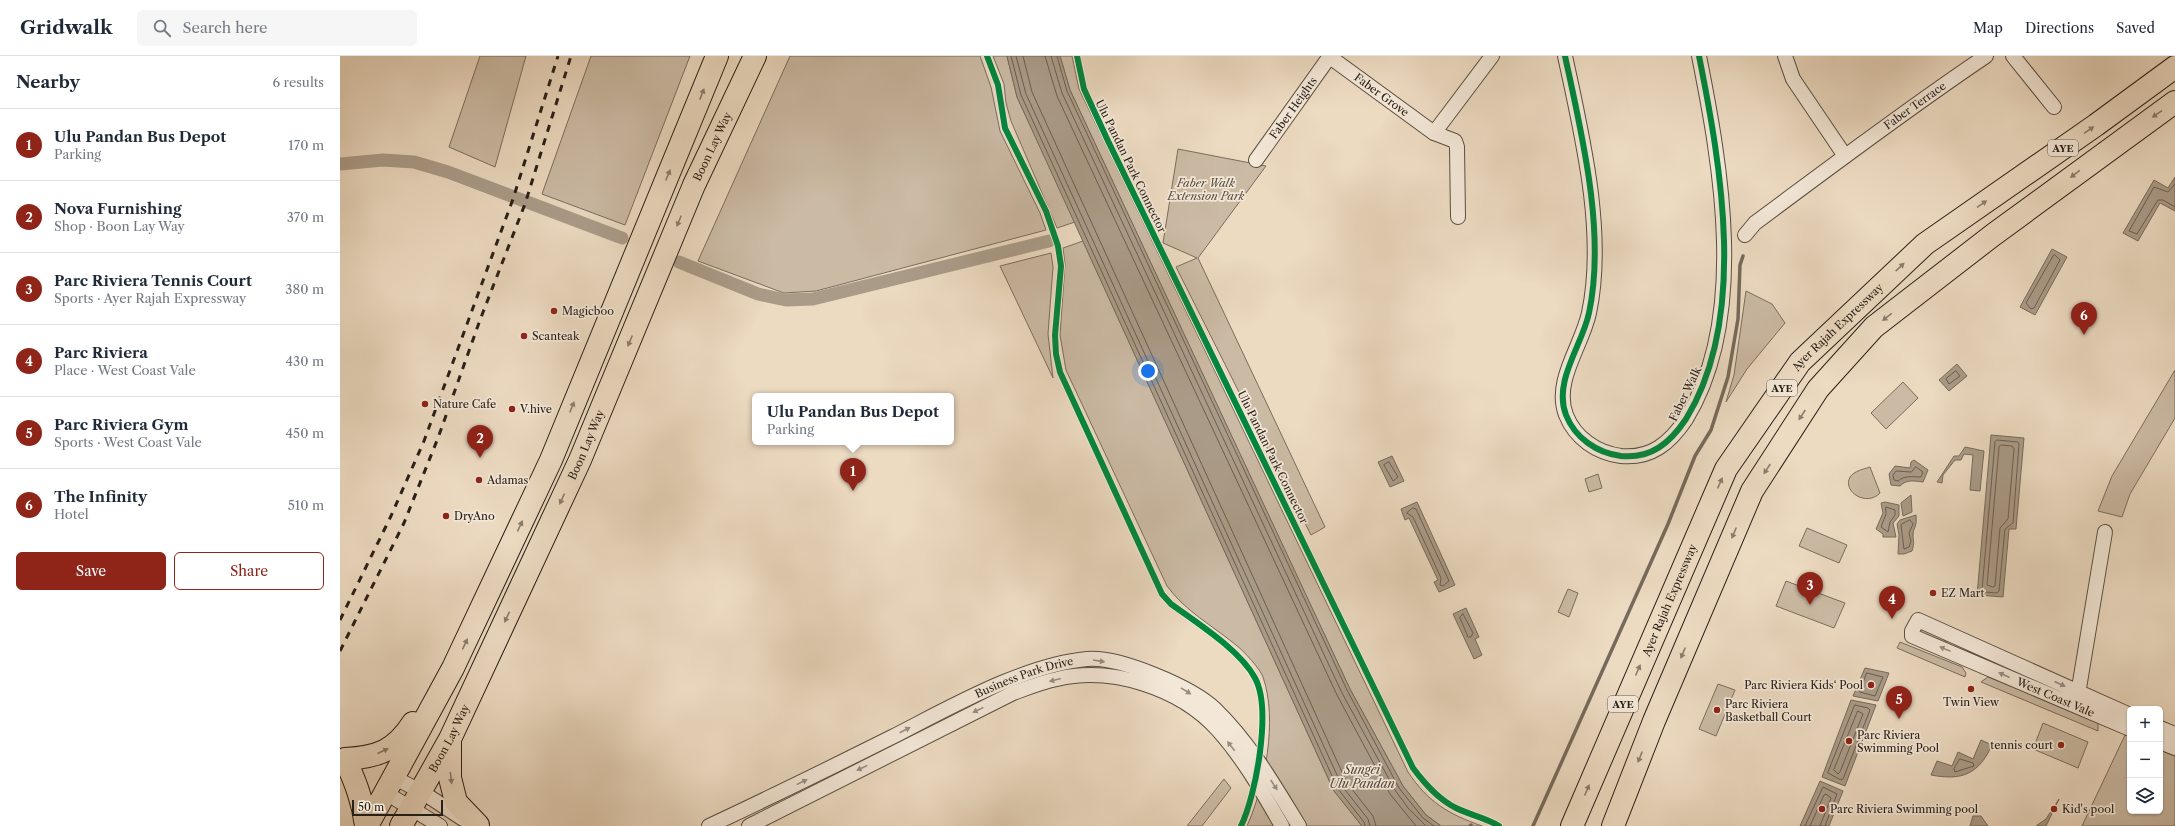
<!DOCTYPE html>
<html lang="en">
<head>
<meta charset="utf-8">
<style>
	:root { --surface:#fff; --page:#f6f6f7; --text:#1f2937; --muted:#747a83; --line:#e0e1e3; --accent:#8f2418 }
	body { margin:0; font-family:"Libre Caslon Text",serif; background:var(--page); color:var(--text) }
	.controls { position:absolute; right:12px; bottom:12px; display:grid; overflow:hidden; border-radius:6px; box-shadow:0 1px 3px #0004 }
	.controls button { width:36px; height:36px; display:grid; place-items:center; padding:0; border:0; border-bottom:1px solid var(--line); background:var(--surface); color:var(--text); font:20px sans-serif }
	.scale { position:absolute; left:12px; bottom:10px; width:91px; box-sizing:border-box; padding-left:4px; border:2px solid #292018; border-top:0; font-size:11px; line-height:14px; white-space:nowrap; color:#292018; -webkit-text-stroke:3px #f3e7d7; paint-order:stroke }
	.you { position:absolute; left:808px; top:315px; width:14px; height:14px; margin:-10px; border:3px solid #fff; border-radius:50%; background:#1a73e8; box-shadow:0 0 0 6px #1a73e833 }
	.badge { display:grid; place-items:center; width:26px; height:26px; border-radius:50%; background:var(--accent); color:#fff; font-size:13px; font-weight:700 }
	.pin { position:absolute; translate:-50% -33px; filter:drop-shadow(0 1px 2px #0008) }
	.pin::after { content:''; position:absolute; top:21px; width:14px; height:12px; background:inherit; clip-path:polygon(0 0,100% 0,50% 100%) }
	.popup { position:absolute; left:412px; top:337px; width:202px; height:52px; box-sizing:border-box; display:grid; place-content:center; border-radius:6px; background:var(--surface); filter:drop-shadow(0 1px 3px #0005); font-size:13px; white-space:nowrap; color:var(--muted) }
	.popup b { font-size:15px; color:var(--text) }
	.popup::after { content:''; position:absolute; left:50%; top:100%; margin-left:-8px; border:8px solid transparent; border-top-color:var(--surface) }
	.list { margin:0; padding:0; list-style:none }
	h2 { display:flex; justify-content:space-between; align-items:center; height:52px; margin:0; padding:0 16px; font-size:17px }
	h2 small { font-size:13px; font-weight:400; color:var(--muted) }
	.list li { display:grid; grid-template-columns:26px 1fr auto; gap:12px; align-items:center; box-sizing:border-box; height:72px; padding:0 16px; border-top:1px solid var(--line) }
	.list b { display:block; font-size:15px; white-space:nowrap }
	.list p { margin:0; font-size:13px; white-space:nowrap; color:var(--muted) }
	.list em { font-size:13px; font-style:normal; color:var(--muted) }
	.actions { display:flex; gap:8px; padding:12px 16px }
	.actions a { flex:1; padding:9px 0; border:1px solid var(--accent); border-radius:6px; text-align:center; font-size:14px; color:var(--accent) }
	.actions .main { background:var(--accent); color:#fff }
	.icon { flex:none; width:22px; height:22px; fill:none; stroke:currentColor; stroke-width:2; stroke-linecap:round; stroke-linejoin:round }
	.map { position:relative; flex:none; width:1835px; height:770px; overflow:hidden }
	header { display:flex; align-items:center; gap:24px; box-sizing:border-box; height:56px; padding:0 20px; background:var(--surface); border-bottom:1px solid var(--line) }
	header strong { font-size:19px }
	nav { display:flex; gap:22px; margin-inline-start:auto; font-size:14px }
	.search { width:280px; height:36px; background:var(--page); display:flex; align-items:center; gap:10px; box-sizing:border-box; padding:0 14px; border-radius:6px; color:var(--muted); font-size:15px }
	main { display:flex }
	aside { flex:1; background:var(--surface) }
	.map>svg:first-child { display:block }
	.green { fill:#cbbaa4; stroke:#7a6d5e }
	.water { fill:#aa9b88; stroke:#766a5b }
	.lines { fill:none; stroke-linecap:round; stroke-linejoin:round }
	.shore { stroke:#6a5e50; stroke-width:1 }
	.stream { stroke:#766a5b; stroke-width:3.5 }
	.canal { stroke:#aa9b88; stroke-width:13 }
	.minor-casing { stroke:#5a4e42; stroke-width:16 }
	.primary-casing { stroke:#292018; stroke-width:24 }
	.motorway-casing { stroke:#292018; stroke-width:24 }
	.minor { stroke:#f3e7d7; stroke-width:14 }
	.primary { stroke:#ecdac1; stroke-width:22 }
	.motorway { stroke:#ecdac1; stroke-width:22 }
	.rail { stroke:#292018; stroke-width:3; stroke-dasharray:7 7; stroke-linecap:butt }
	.cycleway-casing { stroke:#f3e7d7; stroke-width:8 }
	.cycleway { stroke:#00873e; stroke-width:6 }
	.oneway { fill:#8a7d6c }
	.oneway2 { fill:#988d81 }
	.poi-dot { fill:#8f2418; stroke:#f3e7d7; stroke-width:1.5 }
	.labels { text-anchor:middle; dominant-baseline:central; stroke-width:3.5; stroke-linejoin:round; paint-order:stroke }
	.shield { fill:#f3e7d7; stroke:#665c51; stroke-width:1 }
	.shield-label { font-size:10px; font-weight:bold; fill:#292018 }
	.street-label { font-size:11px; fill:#292018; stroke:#f3e7d7 }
	.park-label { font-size:11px; font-style:italic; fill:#5a4e42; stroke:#f3e7d7 }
	.poi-label { font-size:11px; fill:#292018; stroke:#f3e7d7; text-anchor:start }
	.water-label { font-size:12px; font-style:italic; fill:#564b3f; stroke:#f3e7d7 }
</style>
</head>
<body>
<header>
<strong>Gridwalk</strong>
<div class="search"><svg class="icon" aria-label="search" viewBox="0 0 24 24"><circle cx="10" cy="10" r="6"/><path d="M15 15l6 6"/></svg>Search here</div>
<nav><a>Map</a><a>Directions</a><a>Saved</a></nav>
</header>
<main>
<aside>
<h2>Nearby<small>6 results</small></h2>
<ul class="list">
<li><span class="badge">1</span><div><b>Ulu Pandan Bus Depot</b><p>Parking</p></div><em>170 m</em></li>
<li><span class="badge">2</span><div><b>Nova Furnishing</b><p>Shop · Boon Lay Way</p></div><em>370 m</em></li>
<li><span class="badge">3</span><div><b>Parc Riviera Tennis Court</b><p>Sports · Ayer Rajah Expressway</p></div><em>380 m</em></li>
<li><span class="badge">4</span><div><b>Parc Riviera</b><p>Place · West Coast Vale</p></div><em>430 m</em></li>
<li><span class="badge">5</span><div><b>Parc Riviera Gym</b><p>Sports · West Coast Vale</p></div><em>450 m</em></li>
<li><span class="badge">6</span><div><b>The Infinity</b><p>Hotel</p></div><em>510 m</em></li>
</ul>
<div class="actions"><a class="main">Save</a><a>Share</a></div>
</aside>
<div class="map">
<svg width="1835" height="770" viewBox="0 0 1835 770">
	<rect width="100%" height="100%" fill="#ecdac1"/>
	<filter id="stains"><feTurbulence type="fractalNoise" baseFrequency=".005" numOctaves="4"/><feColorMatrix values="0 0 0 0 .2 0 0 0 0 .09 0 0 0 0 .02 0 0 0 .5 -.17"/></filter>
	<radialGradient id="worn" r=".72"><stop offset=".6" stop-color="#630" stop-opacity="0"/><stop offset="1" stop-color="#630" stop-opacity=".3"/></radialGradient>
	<path class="green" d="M140 0H186L155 111 109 91Z
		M251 0H350L285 169 202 138Z
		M450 0H640L651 31 660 75 700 157 706 174 476 235 444 237 358 205Z
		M653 0H667L677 41 735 166 717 172 671 65 666 47 664 28Z
		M720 0H732L739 33 1068 716C1088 746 1108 758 1142 770H1101L1086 759 1063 730 1010 633 961 529 730 34Z
		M838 93 926 110 858 202 985 471 971 479 836 211 857 202 823 187Z
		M743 185 994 735 1022 770H907C925 730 938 664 923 621 921 614 903 594 896 589 873 570 845 555 827 530L726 314 720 279 725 208 723 192Z
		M711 197 713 211 708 278 713 322 660 210Z
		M1406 235 1432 248 1445 267 1407 313 1386 346 1394 319Z
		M1835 314V362L1790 438 1782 461 1758 455 1772 420Z
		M1563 326 1578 342 1546 373 1531 357Z
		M1530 411 1540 437C1527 451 1502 436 1510 421 1514 415 1524 413 1530 411Z
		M1258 418 1262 432 1249 436 1245 423Z
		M1467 472 1507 489 1499 507 1459 490Z
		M1446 525 1505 547 1494 572 1436 550Z
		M1228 533 1238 537 1229 561 1218 556Z
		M1582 569 1607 586 1606 589 1576 576Z
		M1560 586 1622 611 1626 617 1625 621 1557 592Z
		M1648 621 1758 666V675L1641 626Z
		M1378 628 1395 634 1376 680 1359 673Z
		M1703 667 1748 686 1738 712 1693 693Z
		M1785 679 1790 681V755H1820V694L1835 700V770H1742Z
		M884 723 891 732 862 770H847Z"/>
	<path class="water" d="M667 0H720L730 34 1010 633 1063 730 1086 759 1101 770H1022L994 735 677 41Z
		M1835 121V155L1820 147 1798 185 1783 177 1814 124 1828 132Z
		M1712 193 1727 201 1695 259 1680 251Z
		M1617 308 1627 320 1609 335 1599 324Z
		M1651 379 1684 382 1676 473H1669L1663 541 1637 539Z
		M1625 391 1644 395 1640 435 1630 434 1633 399 1624 398 1621 404H1615L1603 419 1602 427 1597 426 1614 400H1619Z
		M1052 400 1064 425 1050 431 1038 406Z
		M1574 404 1588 414 1583 426C1574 425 1567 423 1560 430L1551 429 1549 418 1555 410 1570 412 1571 406Z
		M1571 439 1572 456 1563 460 1561 447Z
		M1077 446 1115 529 1099 536 1094 526 1098 524 1069 462 1065 464 1061 453Z
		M1545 446 1559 449V460L1553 467 1556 481H1543V478L1536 473 1543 457 1541 447Z
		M1576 459C1577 472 1574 470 1573 478 1573 486 1575 485 1572 495L1564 498H1558L1559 479 1557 468 1560 464Z
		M1126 552 1139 581 1135 583 1142 599 1134 603 1113 558Z
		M1525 612 1549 617 1538 645 1513 640Z
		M1511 644 1536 649 1505 730 1482 721Z
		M1641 684 1652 689C1639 718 1622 725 1591 719L1597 705 1612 710 1618 696 1633 703Z
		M1480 725 1503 735 1489 770H1460Z
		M1719 743 1706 770H1696L1706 763Z
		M1633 760H1641L1648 770H1630Z"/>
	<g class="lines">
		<path class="shore" d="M671 0 681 39 998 733 1024 766 1025 770
			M676 0 686 38 1002 730 1028 763 1030 770
			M683 0 692 36 1007 727 1033 760 1036 770
			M705 0 717 40 997 639 1050 738 1076 770
			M711 0 722 37 1002 637 1055 734 1068 752 1086 770
			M717 0 727 35 1007 634 1059 732 1083 762 1094 770
			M1835 128 1828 136 1814 131 1789 175 1797 178 1818 144H1823L1835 151
			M1715 199 1720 204 1694 252 1691 253 1686 247 1713 200Z
			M1616 315 1620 320 1609 328 1606 323Z
			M1657 384 1678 386 1679 388 1673 467 1665 473 1659 535 1657 537 1644 536 1642 534 1655 386Z
			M1661 389 1672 390 1674 393 1668 463 1660 472 1655 530 1653 531 1647 529 1659 391Z
			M1049 406 1058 421 1053 425 1044 409Z
			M1576 411 1583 416 1581 421C1572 421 1565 419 1558 425L1554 424 1553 419 1556 415 1571 416Z
			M1546 451 1555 454V459L1550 466 1548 476 1541 471 1546 458Z
			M1073 452 1076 453 1109 525 1103 530 1100 529 1101 522 1073 461 1067 457Z
			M1570 464 1573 468 1569 477 1571 485 1569 491 1564 493 1561 469Z
			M1123 558 1133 577 1131 581H1128L1120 562Z
			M1527 617 1543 621 1535 640 1520 636Z
			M1515 649 1528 652 1530 654 1503 723 1501 724 1488 717Z
			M1518 655 1523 658 1500 716 1498 718 1494 714Z
			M1620 703 1633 707 1634 710 1615 716 1614 713Z
			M1465 770 1483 731 1497 738 1485 770
			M1470 770 1484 739 1486 738 1491 742 1480 770"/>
		<path class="stream" d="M1130 770 1131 769
			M1193 770 1328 468 1355 400 1371 374 1388 321 1398 263 1400 209 1403 200"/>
		<path class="canal" d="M0 108 43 104 74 106 108 116 282 182
			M339 206 418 238 446 244 473 243 709 185"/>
		<g class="minor-casing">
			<g id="minor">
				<path d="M1225 0C1242 79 1266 177 1249 257 1242 290 1213 325 1226 359 1235 382 1257 397 1281 400 1311 403 1330 387 1346 363 1408 262 1381 110 1359 0"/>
				<path d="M1445 0 1453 23 1505 100"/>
				<path d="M1673 0 1714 51"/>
				<path id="s1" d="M990 1 1094 77 1115 85 1117 91 1118 161"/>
				<path d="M1094 77 1152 0"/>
				<path id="s2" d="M916 104 990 0"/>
				<path id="s3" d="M1405 179 1415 167C1492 110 1567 53 1646 0"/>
				<path d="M1737 644 1765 476"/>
				<path id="s4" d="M1790 659 1578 564 1572 575V580L1790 673"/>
				<path d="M1820 672 1835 678"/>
				<path d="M1820 686 1835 692"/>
				<path d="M55 722 82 736 123 763"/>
				<path d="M46 737 100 770"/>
				<path id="s5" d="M369 770C431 741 492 711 552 681 609 652 683 609 747 603 779 600 852 631 875 653 910 687 934 729 959 770"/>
				<path d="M409 770 673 637C687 632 702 626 717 623 772 610 840 632 878 674 904 703 923 737 942 770"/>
			</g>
		</g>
		<g class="primary-casing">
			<g id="primary">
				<path d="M110 686V722L116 746 138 769"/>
				<path d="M26 770C23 745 15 725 5 703 38 701 55 695 73 667"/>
				<path d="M27 770 113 612 211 404 377 0"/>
				<path id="s6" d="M61 770 110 683 240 404 354 129 415 0"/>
			</g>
		</g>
		<g class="motorway-casing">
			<g id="motorway">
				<path id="s7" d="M1232 770 1386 413 1460 306 1585 188 1756 69 1835 11"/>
				<path d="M1273 770 1314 665 1412 435 1478 333 1534 271 1653 179 1835 46"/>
			</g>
		</g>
		<use href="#minor" class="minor"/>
		<use href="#primary" class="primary"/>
		<use href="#motorway" class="motorway"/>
		<path class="rail" d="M0 564 51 460 84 385 173 143 218 0
			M0 595 64 467 98 382 140 264 185 148 231 0"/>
		<g class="cycleway-casing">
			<path id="cycleway" d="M647 0 658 29 665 72 706 155 718 190 721 210 715 279 716 298 720 316 822 538 831 548C857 567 900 594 915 622 932 653 916 739 901 770
				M737 0 744 33 768 85 1073 712C1085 728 1098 743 1116 752 1130 759 1146 762 1159 770
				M1225 0C1242 79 1266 177 1249 257 1242 290 1213 325 1226 359 1235 382 1257 397 1281 400 1311 403 1330 387 1346 363 1408 262 1381 110 1359 0"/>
		</g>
		<use href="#cycleway" class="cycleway"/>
	</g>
	<defs><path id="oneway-solid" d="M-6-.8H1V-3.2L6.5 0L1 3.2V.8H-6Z"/></defs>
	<g class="oneway">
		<use href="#oneway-solid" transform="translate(362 38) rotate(-69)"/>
		<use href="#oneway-solid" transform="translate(1817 58) rotate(146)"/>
		<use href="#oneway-solid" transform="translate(1749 74) rotate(-35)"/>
		<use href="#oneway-solid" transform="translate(1735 118) rotate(143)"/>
		<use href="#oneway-solid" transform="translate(328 119) rotate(-67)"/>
		<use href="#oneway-solid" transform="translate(1642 148) rotate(-35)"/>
		<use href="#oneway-solid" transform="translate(339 165) rotate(112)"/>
		<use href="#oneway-solid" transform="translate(1560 211) rotate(-43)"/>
		<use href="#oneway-solid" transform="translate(1547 261) rotate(142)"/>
		<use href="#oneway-solid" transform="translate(290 285) rotate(113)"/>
		<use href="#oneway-solid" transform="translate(232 351) rotate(-68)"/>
		<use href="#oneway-solid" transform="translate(1462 359) rotate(123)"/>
		<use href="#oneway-solid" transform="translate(1427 413) rotate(123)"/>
		<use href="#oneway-solid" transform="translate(1380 427) rotate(-66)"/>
		<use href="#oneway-solid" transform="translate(222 443) rotate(115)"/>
		<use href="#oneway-solid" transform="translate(180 470) rotate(-65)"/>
		<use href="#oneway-solid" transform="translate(1394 477) rotate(113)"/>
		<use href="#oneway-solid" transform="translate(167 561) rotate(115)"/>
		<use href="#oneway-solid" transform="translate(125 588) rotate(-65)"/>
		<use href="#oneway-solid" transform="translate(1343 597) rotate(113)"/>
		<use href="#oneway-solid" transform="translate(1298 614) rotate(-66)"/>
		<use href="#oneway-solid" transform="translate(43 695) rotate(-25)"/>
		<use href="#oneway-solid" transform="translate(1300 701) rotate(112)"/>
		<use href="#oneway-solid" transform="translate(111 722) rotate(83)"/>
		<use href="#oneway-solid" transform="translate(1247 734) rotate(-67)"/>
	</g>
	<g class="oneway2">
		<use href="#oneway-solid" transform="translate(1605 593) rotate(-158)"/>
		<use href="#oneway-solid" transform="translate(759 605) rotate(9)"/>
		<use href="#oneway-solid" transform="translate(1664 619) rotate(-156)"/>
		<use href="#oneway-solid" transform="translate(715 624) rotate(166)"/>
		<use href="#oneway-solid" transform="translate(1720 628) rotate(25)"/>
		<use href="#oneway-solid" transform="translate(846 635) rotate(32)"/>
		<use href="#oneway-solid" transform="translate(638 654) rotate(154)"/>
		<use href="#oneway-solid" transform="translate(565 674) rotate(-27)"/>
		<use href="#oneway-solid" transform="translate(891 690) rotate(-128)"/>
		<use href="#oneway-solid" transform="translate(522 712) rotate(154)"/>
		<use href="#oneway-solid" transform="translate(462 726) rotate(-26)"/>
		<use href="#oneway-solid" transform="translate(934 729) rotate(57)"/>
	</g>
	<g class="poi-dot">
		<circle cx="214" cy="255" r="4"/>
		<circle cx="184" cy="280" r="4"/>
		<circle cx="85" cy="348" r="4"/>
		<circle cx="172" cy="353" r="4"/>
		<circle cx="139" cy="424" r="4"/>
		<circle cx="106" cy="460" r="4"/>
		<circle cx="1593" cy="537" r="4"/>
		<circle cx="1531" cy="629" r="4"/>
		<circle cx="1631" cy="633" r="4"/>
		<circle cx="1377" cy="654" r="4"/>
		<circle cx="1509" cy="685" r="4"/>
		<circle cx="1721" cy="689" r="4"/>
		<circle cx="1482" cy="753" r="4"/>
		<circle cx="1714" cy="753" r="4"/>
	</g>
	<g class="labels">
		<g class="shield">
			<rect x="1708" y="84" width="30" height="16" rx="3"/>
			<rect x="1427" y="324" width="30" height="16" rx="3"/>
			<rect x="1268" y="640" width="30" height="16" rx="3"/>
		</g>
		<g class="shield-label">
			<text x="1723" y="92">AYE</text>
			<text x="1442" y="332">AYE</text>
			<text x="1283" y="648">AYE</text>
		</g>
		<g class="street-label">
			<text stroke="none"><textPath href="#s1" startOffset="64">Faber Grove</textPath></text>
			<text stroke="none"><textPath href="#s3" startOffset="214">Faber Terrace</textPath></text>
			<text stroke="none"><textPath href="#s2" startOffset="64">Faber Heights</textPath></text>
			<text stroke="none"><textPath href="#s6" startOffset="748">Boon Lay Way</textPath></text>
			<text transform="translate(791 110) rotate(64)">Ulu Pandan Park Connector</text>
			<text stroke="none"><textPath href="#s7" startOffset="570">Ayer Rajah Expressway</textPath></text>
			<text transform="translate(1345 338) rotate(-64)">Faber Walk</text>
			<text stroke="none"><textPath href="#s6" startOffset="424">Boon Lay Way</textPath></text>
			<text transform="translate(933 401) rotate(64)">Ulu Pandan Park Connector</text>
			<text stroke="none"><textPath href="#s7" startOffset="246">Ayer Rajah Expressway</textPath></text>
			<text stroke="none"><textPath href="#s5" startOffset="349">Business Park Drive</textPath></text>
			<text stroke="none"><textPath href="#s4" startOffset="406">West Coast Vale</textPath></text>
			<text stroke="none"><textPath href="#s6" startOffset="100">Boon Lay Way</textPath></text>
		</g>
		<g class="park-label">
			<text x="866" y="127">Faber Walk<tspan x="866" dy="13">Extension Park</tspan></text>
		</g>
		<g class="poi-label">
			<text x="222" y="255">Magicboo</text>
			<text x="192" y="280">Scanteak</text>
			<text x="93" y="348">Nature Cafe</text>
			<text x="180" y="353">V.hive</text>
			<text x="147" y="424">Adamas</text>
			<text x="114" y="460">DryAno</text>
			<text x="1601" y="537">EZ Mart</text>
			<text x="1523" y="629" text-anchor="end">Parc Riviera Kids‘ Pool</text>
			<text x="1631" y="646" text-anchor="middle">Twin View</text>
			<text x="1385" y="648">Parc Riviera<tspan x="1385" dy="13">Basketball Court</tspan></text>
			<text x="1517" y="679">Parc Riviera<tspan x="1517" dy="13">Swimming Pool</tspan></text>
			<text x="1713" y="689" text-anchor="end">tennis court</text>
			<text x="1490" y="753">Parc Riviera Swimming pool</text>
			<text x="1722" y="753">Kid's pool</text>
		</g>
		<g class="water-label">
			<text x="1022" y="713">Sungei<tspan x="1022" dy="14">Ulu Pandan</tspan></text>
		</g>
	</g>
	<rect width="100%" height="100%" filter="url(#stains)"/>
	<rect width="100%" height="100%" fill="url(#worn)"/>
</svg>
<div class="controls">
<button>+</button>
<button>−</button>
<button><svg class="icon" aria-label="layers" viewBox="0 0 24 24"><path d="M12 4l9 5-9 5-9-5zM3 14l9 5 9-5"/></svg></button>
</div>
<div class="scale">50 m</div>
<div class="you"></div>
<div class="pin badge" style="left:513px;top:435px">1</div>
<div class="popup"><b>Ulu Pandan Bus Depot</b>Parking</div>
<div class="pin badge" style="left:140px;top:402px">2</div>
<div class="pin badge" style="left:1470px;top:549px">3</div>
<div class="pin badge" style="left:1552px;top:563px">4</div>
<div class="pin badge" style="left:1559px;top:663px">5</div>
<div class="pin badge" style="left:1744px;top:279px">6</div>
</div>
</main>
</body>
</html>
